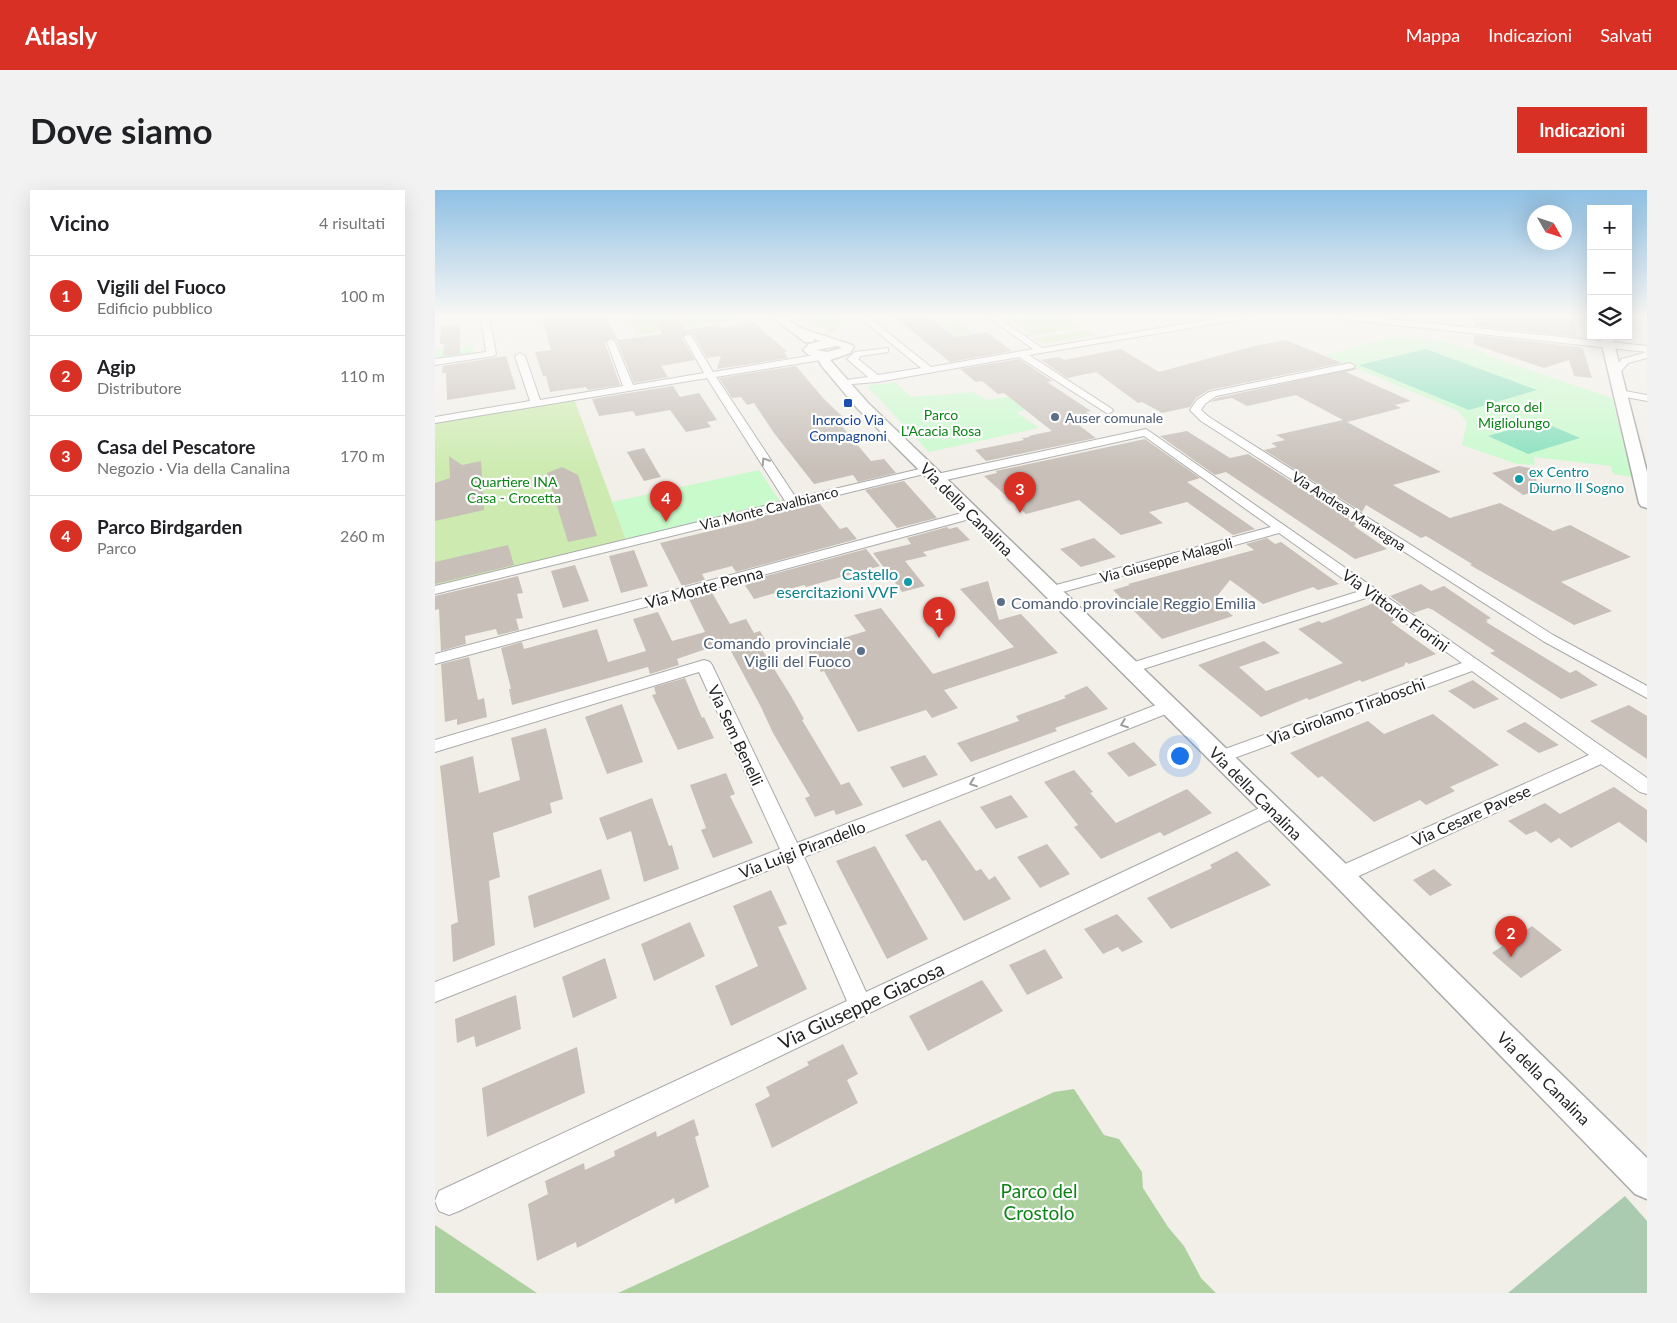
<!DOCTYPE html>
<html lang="it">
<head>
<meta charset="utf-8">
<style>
	:root { --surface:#fff; --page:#f2f2f2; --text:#202124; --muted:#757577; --line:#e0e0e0; --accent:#d93025 }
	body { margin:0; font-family:Lato,sans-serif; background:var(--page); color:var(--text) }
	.controls { position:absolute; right:15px; top:15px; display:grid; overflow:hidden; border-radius:0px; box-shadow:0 5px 20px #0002 }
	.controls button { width:45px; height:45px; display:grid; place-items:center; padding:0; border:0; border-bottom:1px solid var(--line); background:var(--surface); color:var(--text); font:25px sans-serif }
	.compass { position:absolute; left:1092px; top:15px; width:45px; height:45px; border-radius:50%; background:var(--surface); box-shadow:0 5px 20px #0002; rotate:129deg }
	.you { position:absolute; left:744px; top:565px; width:18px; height:18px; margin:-12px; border:4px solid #fff; border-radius:50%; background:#1a73e8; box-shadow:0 0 0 8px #1a73e833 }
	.badge { display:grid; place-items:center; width:32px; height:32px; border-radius:50%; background:var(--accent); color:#fff; font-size:16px; font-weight:700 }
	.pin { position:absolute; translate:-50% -41px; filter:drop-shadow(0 1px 2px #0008) }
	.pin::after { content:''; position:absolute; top:26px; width:18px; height:15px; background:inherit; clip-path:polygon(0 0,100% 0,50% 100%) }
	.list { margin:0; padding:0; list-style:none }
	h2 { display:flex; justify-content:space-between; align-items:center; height:65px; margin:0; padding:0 20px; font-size:21px }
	h2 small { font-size:16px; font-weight:400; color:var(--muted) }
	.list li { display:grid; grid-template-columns:32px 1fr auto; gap:15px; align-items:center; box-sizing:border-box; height:80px; padding:0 20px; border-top:1px solid var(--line) }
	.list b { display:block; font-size:19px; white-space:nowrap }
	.list p { margin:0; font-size:16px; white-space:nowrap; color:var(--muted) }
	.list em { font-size:16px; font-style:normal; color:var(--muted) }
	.icon { flex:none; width:28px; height:28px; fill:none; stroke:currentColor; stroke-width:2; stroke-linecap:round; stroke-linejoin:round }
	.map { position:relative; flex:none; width:1212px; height:1103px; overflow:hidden; border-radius:0px }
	header { display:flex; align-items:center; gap:30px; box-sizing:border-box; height:70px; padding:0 25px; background:var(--accent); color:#fff }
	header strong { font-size:24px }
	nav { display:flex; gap:28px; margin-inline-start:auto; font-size:18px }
	.intro { display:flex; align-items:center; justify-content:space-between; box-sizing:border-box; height:120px; padding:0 30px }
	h1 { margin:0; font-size:35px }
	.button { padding:12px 22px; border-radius:0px; background:var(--accent); color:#fff; font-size:18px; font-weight:700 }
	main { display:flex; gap:30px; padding:0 30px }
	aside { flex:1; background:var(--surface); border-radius:0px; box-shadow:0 5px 20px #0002 }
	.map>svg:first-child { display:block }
	.grass { fill:#cdebb0 }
	.forest { fill:#add19e }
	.cemetery { fill:#aacbaf }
	.park { fill:#c8facc }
	.pitch { fill:#88e0be }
	.building { fill:#c7bfb8 }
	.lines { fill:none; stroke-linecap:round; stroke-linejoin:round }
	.minor-casing { stroke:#a9a9a9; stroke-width:2 }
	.tertiary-casing { stroke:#a9a9a9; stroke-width:3 }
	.minor { fill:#fff; fill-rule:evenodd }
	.tertiary { fill:#fff; fill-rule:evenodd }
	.oneway { stroke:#9c9c9c }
	.transit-dot { fill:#1a4fb4; stroke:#fff; stroke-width:2 }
	.service-dot { fill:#5c6f8a; stroke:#fff; stroke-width:2 }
	.culture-dot { fill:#0f9aa8; stroke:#fff; stroke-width:2 }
	.labels { text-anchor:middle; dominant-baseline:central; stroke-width:4.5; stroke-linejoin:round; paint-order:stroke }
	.far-park-label { font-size:14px; fill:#0c8416; stroke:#fff }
	.far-service-label { font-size:14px; fill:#4e5e75; stroke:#fff; text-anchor:start }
	.far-transit-label { font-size:14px; fill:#164399; stroke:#fff }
	.far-culture-label { font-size:14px; fill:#0d838f; stroke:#fff; text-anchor:start }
	.far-street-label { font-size:14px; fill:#222; stroke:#fff }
	.street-label { font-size:16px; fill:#222; stroke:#fff }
	.culture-label { font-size:16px; fill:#0d838f; stroke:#fff; text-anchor:end }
	.service-label { font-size:16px; fill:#4e5e75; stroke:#fff; text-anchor:start }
	.near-street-label { font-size:19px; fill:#222; stroke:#fff }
	.near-park-label { font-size:19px; fill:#0c8416; stroke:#fff }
</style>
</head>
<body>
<header>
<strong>Atlasly</strong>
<nav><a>Mappa</a><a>Indicazioni</a><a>Salvati</a></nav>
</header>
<div class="intro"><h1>Dove siamo</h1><a class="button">Indicazioni</a></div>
<main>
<aside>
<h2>Vicino<small>4 risultati</small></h2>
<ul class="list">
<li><span class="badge">1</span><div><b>Vigili del Fuoco</b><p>Edificio pubblico</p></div><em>100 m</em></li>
<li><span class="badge">2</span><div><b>Agip</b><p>Distributore</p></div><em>110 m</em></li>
<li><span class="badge">3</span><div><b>Casa del Pescatore</b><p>Negozio · Via della Canalina</p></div><em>170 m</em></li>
<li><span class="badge">4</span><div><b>Parco Birdgarden</b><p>Parco</p></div><em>260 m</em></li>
</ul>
</aside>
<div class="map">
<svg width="1212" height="1103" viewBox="0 0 1212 1103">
	<rect width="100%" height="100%" fill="#f2efe9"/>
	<path class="grass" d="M192 126H333L201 145Z
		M383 126H404L408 130 400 144 372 131 374 127Z
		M569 126H629L648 137 591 147 588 145 595 143Z
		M520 130 538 143 522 146 506 134Z
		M652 140 662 145 612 153 596 149Z
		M139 209 192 352 0 400V233Z"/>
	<path class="forest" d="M639 899 669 945 684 949 707 982 708 998 733 1037 749 1056 766 1088 781 1103H183L619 902Z
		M0 1035 102 1103H0Z"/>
	<path class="cemetery" d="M1190 1006 1212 1031V1103H1073Z"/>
	<path class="park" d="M961 146 1006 151 1052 163 1048 164 1177 208 1197 287 1178 284 1176 276 1099 267 1100 275 1082 274 1027 255 1032 232 1023 221 890 165Z
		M38 155 39 164 0 170V160Z
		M460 192 476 207 538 202 551 210 593 204 611 216 581 222 604 238 494 262 432 196Z
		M324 280 347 314 192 352 177 312Z"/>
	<path class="pitch" d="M991 159 1102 200 1034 220 924 175Z
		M1105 231 1145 248 1093 264 1053 246Z"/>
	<path class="building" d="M106 126H171L183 150 227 144 223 132 245 129 250 140 284 135 286 138 318 132 352 161 349 162 353 168 282 179 286 166 272 168 259 146 253 142 247 148 260 170 226 176 233 187 199 193 182 151 176 147 170 153 185 195 153 200 151 197 115 202 111 186H108L100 162 116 160Z
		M458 126H492L521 147 551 142 577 161 515 172Z
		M1040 126 1138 127 1142 147 1040 136Z
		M25 134V164L8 166 9 154H5L6 136Z
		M1039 145 1144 157 1148 159 1157 188 1139 186 1134 170 1109 178 1038 154Z
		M851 150 907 173 774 200 761 208 755 217 727 223 707 212 703 213 661 182 632 188 606 170 624 167 629 170 686 159 724 182 819 156Z
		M71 166 81 199 12 210 11 183H7L8 176Z
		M584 169 617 191 612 192 656 221 651 222 657 226 637 230 661 248 551 271 540 260 589 250 587 248 595 247 593 246 617 241 569 203 563 204 547 191 541 192 525 179Z
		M361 176 388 208 409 228 401 229 436 271 449 269 461 283 423 292 418 285 379 294 339 243 319 213 312 215 306 207 297 208 284 188Z
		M920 178 923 179 911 182 976 211 960 215 966 218 912 232 1006 282 958 295 1015 328 1065 313 1118 341 1135 335 1196 367 1126 392 1177 421 1139 435 1035 375 1037 374 991 346 986 348 931 315 927 322 829 260 842 257 836 253 850 250 841 245 908 230 861 205 812 216 797 208 775 212 782 208Z
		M238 196 245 207 264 203 282 230 272 232 276 237 251 242 235 220 201 226 198 221 164 226 157 209Z
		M752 241 795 268 813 264 921 333 919 336 952 359 920 369 791 282 780 285 725 246Z
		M710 249 765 288 752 292 820 339 798 345 752 312 714 322 728 333 686 345 644 310 591 324 549 286 562 283 561 281Z
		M209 258 221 279 226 287 209 291 192 262Z
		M14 266 27 275 46 271 49 320 0 331V293L15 288Z
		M1084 276 1101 279 1102 301 1088 305 1057 283Z
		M127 277 143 285 162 346 133 352 112 283Z
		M469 291 496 321 502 328 462 338 430 300Z
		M384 313 405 339 412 337 422 349 301 382 297 376 267 384 270 390 247 396 225 353 321 330 319 328Z
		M512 337 514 339 522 337 535 350 488 362 492 366 470 371 490 396 467 402 438 363 476 354 472 348Z
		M659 348 681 367 646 377 625 359Z
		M832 348 840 354 846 352 904 394 883 400 878 397 828 414 795 390 779 410 798 426 727 449 678 400 695 395 693 394 819 360 811 354Z
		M73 355 79 375 0 394V372Z
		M431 359 445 376 371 397 369 395 319 409 308 392Z
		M199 360 213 396 186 403 174 366Z
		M140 375 154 411 128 418 116 381Z
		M83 386 88 403 82 404 88 428 81 429 84 440 63 445 61 439 30 446 31 454 6 461 4 419 0 420V406Z
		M553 391 564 430 586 424 623 463 509 500 523 518 497 528 491 520 423 542 389 481 386 482 372 459 431 441 419 425 446 418 498 484 579 457 525 399Z
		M986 394 996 401 1009 396 1056 428 1051 430 1053 431 1051 432 1135 483 1141 480 1163 495 1126 509 1055 463 1060 461 998 420 993 418 978 423 955 406Z
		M276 401 295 434 311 429 319 443 325 441 334 456 326 458 356 506 369 529 367 530 406 595 414 592 428 615 401 625 399 620 380 627 370 608 375 606 338 543 326 517 291 452 242 469 244 475 215 484 213 477 77 515 74 499H76L66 458 87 452 89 459 162 439 173 472 211 461 198 429 223 422 237 451 270 442 253 407Z
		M939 413 962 429 956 432 1001 464 974 474 971 472 969 476 927 492 925 490 874 510 872 508 826 527 763 475 829 451 845 463 804 477 831 501 908 473 863 439 884 431 887 433Z
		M34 467 43 510 49 508 52 527 22 535V529L10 532 6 474Z
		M250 488 267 528 269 527 279 548 243 560 217 505 221 504 219 497Z
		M1038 490 1064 509 1039 519 1013 501Z
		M652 496 673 519 620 538 622 541 536 572 522 553 584 531 581 526 631 508 629 506Z
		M187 514 208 572 172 584 150 527Z
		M1194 515 1212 526V569L1155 531Z
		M998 524 1064 575 1015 597 1020 601 991 615 985 610 939 632 887 586 883 588 855 563 933 531 949 544Z
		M1090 532 1124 555 1104 563 1071 541Z
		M111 538 128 609 115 613 117 623 58 643 65 687 54 691 60 755 18 772 16 735 23 732 5 576 38 566 44 603 85 590 76 548Z
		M699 552 722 575 694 587 672 563Z
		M490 565 503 585 468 598 455 577Z
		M639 580 658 602 655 603 681 633 752 599 777 623 729 646 725 642 666 669 639 637 643 635 609 592Z
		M291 583 300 604 295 606 318 653 278 668 266 640 271 638 255 595Z
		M1179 597 1212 620V653L1184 632 1136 658 1124 648 1116 653 1101 641 1091 645 1073 631 1110 613 1125 624Z
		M576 605 593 627 561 639 545 617Z
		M217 608 234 656 237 655 244 679 209 692 196 641 172 650 164 628Z
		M505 630 541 681 546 679 554 690 560 686 576 709 529 731 491 670 487 671 470 645Z
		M612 654 635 684 605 698 582 667Z
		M440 656 493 749 452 769 401 671Z
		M802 661 836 695 736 739 712 708 777 678 775 675Z
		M166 679 175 709 99 738 93 706Z
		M999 679 1017 695 995 706 978 690Z
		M336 700 352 734 343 737 372 799 296 836 280 796 323 776 298 716Z
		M682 724 708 752 687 762 683 757 668 764 649 739Z
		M255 732 270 766 219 791 206 754Z
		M1097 736 1127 760 1086 788 1057 763Z
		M610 759 628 788 592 805 574 775Z
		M170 768 182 808 138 828 127 787Z
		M547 790 568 821 493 861 474 826Z
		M81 805 86 839 41 857 39 846 22 853 20 829Z
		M408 854 423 884 412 890 423 913 337 958 320 914 335 906 331 897 374 875 372 872Z
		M142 857 150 903 52 947 47 898Z
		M259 929 264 945 260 947 274 997 240 1014 239 1008 142 1058 141 1052 102 1071 93 1014 113 1004 110 991 149 973 150 980 180 966 179 961 221 941 222 947Z"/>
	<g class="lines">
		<g class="minor-casing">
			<path id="minor" d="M46 126H54L61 164 59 166 0 175V169L51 162Z
				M340 126H372C365 131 346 133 339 128Z
				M423 126H432L496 177 598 159 552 126H561L607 158 796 126H813L809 129 594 165 677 219 678 221 673 224 584 167 442 192 405 195V191L433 187 412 169 420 162 453 158V162L426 166 423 169 443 185 486 178Z
				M901 126H926L1212 156V162L905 129Z
				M253 144 257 147 278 182 392 163 397 166 392 169 281 187 361 308 493 277 499 280 497 282 0 404V396L350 311 272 188 0 233V227L95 211 80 166 85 163 90 166 105 210 188 196 172 152 176 149 180 152 198 195 269 183 249 147Z
				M1212 162V168L1193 173 1183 185 1180 186 1175 183 1187 169Z
				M915 173 920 176 918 178 781 206 770 214 766 220 774 227 1118 445 1212 496V508L1108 451 766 231 755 220 762 210 774 202Z
				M1184 200 1212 205V211L1180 205V201Z
				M711 239 1212 588V604L1205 602 1166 574 913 691 906 693 899 691 896 685 899 679 1154 565 1037 481 791 571 785 573 779 571 776 567 779 563 1027 473 934 407 702 481H690L688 478 690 475 925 401 844 343 620 404H610L608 401 610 398 836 337 709 246 502 292 496 288 502 284Z
				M538 320 544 324 542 327 0 474V464Z
				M269 470 275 472 277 475 362 653 729 512 735 511 741 512 743 516 741 520 369 667 431 802 831 615 838 613 845 615 847 620 845 625 24 1021 14 1025 4 1021 0 1011 4 1001 412 811 352 673 0 812V792L345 659 264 482 0 562V550Z"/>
		</g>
		<g class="tertiary-casing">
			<path id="tertiary" d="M336 126H348L365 138 417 155 419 157 415 163 395 170 433 213 915 678 1212 968V1009L1200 1004 897 692 423 219 386 175 383 168 374 165 368 160 374 154 386 151 379 149 378 152H370ZM402 156 407 158 392 162 381 160Z
				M1165 146H1177L1212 282V318L1206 316 1204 313Z"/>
		</g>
		<use href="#minor" class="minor"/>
		<use href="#tertiary" class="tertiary"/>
	</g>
	<defs><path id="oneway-chevron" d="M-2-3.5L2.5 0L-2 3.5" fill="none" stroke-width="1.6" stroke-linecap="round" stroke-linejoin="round" transform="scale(1.25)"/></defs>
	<g class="oneway">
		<use href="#oneway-chevron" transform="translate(330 271) rotate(-123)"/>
		<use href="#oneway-chevron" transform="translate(689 534) rotate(159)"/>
		<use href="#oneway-chevron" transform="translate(538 593) rotate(159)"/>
	</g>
	<linearGradient id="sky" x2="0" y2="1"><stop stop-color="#8fc0e4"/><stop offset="0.45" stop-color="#f9f8f5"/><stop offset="1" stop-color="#f9f8f5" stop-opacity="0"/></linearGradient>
	<rect width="1212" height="280" fill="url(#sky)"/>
	<rect class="transit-dot" x="408" y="208" width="10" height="10" rx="2.5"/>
	<g class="service-dot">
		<circle cx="620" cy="227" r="5"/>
		<circle cx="566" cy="412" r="5"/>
		<circle cx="426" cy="461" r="5"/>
	</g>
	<g class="culture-dot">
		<circle cx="1084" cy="289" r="5"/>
		<circle cx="473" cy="392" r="5"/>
	</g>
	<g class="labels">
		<g class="far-park-label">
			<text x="1079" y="216">Parco del<tspan x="1079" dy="16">Migliolungo</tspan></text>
			<text x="506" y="224">Parco<tspan x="506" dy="16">L'Acacia Rosa</tspan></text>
			<text x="79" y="291">Quartiere INA<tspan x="79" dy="16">Casa - Crocetta</tspan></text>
		</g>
		<g class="far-service-label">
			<text x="630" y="227">Auser comunale</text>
		</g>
		<g class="far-transit-label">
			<text x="413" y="229">Incrocio Via<tspan x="413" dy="16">Compagnoni</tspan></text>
		</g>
		<g class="far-culture-label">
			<text x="1094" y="281">ex Centro<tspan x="1094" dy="16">Diurno Il Sogno</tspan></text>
		</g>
		<g class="far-street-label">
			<text transform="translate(334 318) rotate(-14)">Via Monte Cavalbianco</text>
			<text transform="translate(914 321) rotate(33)">Via Andrea Mantegna</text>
			<text transform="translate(731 370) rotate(-15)">Via Giuseppe Malagoli</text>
		</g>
		<g class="street-label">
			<text transform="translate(532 319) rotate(45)">Via della Canalina</text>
			<text transform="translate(269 397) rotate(-15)">Via Monte Penna</text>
			<text transform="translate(961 420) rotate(36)">Via Vittorio Fiorini</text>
			<text transform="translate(911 521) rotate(-20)">Via Girolamo Tiraboschi</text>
			<text transform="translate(301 545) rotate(65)">Via Sem Benelli</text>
			<text transform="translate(821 603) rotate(45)">Via della Canalina</text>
			<text transform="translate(1036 625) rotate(-24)">Via Cesare Pavese</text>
			<text transform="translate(367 659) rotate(-21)">Via Luigi Pirandello</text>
			<text transform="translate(1109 888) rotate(45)">Via della Canalina</text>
		</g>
		<g class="culture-label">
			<text x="463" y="383">Castello<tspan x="463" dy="18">esercitazioni VVF</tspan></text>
		</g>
		<g class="service-label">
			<text x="576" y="412">Comando provinciale Reggio Emilia</text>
			<text x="416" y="452" text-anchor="end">Comando provinciale<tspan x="416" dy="18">Vigili del Fuoco</tspan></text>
		</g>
		<g class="near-street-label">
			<text transform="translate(426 815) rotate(-25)">Via Giuseppe Giacosa</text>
		</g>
		<g class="near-park-label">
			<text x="604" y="1000">Parco del<tspan x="604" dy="22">Crostolo</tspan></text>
		</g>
	</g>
</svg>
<div class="controls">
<button>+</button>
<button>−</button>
<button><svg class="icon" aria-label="layers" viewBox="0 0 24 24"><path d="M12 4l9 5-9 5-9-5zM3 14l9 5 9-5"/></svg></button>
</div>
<svg class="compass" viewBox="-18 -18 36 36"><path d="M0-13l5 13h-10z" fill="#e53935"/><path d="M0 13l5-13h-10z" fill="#757577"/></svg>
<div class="you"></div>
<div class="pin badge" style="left:504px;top:448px">1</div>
<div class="pin badge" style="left:1076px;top:767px">2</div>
<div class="pin badge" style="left:585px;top:323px">3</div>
<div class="pin badge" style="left:231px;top:332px">4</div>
</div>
</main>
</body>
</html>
